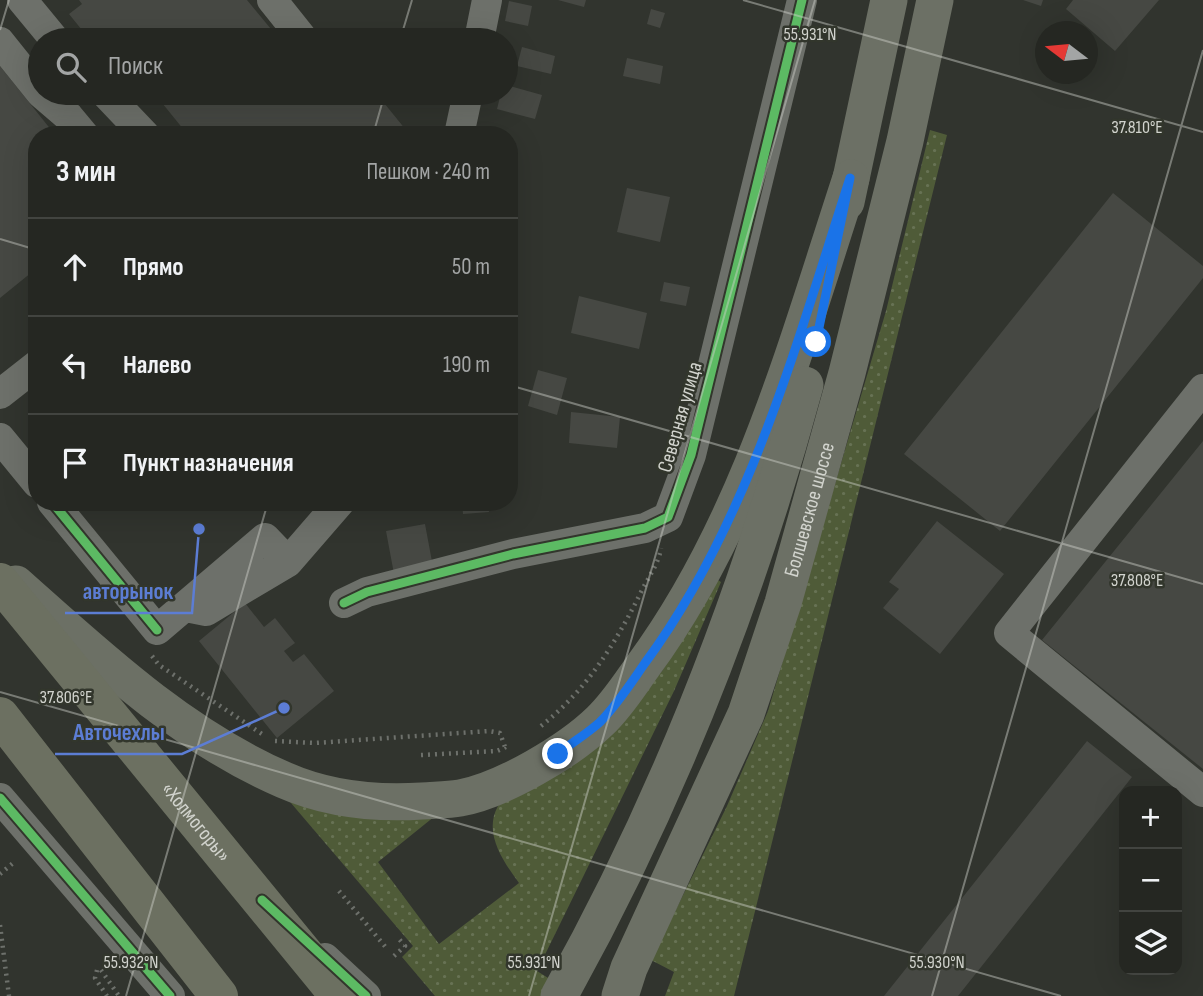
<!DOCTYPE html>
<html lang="ru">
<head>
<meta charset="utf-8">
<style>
	:root { --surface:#252722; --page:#31332f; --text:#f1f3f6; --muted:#a3a5a5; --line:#424440 }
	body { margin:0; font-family:"Sofia Sans Condensed",sans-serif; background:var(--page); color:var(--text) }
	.controls { position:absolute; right:21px; bottom:21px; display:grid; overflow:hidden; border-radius:14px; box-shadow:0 7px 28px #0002 }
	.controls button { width:63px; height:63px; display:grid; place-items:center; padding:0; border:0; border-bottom:2px solid var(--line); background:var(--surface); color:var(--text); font:35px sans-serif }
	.compass { position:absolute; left:1035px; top:21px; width:63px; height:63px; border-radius:50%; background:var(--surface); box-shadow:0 7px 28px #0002; rotate:286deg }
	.stop { position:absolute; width:21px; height:21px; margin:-16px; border:5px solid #1a73e8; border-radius:50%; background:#fff }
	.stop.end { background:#1a73e8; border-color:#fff; box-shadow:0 2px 7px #0008 }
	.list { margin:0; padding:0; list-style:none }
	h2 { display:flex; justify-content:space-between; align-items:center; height:91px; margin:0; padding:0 28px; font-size:30px }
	h2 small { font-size:23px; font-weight:400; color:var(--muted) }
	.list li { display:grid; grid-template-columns:46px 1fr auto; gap:21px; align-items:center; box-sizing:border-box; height:98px; padding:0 28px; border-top:2px solid var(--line) }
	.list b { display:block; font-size:26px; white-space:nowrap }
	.list em { font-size:23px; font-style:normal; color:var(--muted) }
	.icon { flex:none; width:38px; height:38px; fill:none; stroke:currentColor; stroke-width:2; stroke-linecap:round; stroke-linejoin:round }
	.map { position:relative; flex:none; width:1203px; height:996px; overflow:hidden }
	.search { position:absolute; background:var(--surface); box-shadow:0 7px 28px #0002; left:28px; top:28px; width:490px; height:77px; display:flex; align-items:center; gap:18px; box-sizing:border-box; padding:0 24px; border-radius:38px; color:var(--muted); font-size:26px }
	.panel { position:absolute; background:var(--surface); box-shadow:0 7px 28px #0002; left:28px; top:126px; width:490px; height:385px; border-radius:28px }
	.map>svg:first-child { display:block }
	.grass { fill:url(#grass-dots) }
	.building { fill:#464843 }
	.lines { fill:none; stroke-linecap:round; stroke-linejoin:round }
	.path { stroke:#6d706b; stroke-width:4.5; stroke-dasharray:2 5; stroke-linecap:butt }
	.minor { stroke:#6d706a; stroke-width:30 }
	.major { stroke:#6c7065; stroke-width:37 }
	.highway { stroke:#6c7061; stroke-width:38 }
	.cycleway-casing { stroke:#32362c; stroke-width:13 }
	.cycleway { stroke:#5cba63; stroke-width:9 }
	.route { stroke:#1a73e8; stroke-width:9 }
	.ticks { fill:none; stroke:#d1d3cd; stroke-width:2; stroke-opacity:0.45 }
	.labels { text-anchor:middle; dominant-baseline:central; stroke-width:5; stroke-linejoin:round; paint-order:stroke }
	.street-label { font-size:21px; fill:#d1d3cd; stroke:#32362c }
	.ticks-label { font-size:18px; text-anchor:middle; fill:#d1d3cd; stroke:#32362c; stroke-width:5; stroke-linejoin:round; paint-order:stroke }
	.leader { fill:none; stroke:#5c7dd4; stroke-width:2.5 }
	.callout-dot { fill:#5c7dd4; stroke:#32362c; stroke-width:2.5 }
	.callout-label { font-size:23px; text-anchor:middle; font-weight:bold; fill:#5c7dd4; stroke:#32362c; stroke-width:5; stroke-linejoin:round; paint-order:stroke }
</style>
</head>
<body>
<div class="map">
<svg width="1203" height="996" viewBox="0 0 1203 996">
	<defs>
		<pattern id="grass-dots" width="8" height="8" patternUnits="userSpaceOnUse" patternTransform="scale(1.75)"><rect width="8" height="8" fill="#4f5b38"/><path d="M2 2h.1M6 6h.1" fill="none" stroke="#677254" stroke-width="1.8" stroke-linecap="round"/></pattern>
	</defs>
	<rect width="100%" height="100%" fill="#31342e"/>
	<path class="grass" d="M930 130 947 135 734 996H665L674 972 651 960 727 806 768 711 886 311Z
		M716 579 721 582 674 691 537 971 577 996H435L402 957 413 946 285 796 435 816 378 862 439 944 519 883C503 861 483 833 498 806L635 703 662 671Z"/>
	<path class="building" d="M79 0H247L280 40H90L69 14 82 4Z
		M558 0H586L584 7Z
		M1023 0H1043L1041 6Z
		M1073 0H1159L1115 51 1066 9Z
		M509 1 532 6 528 26 505 21Z
		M651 9 665 13 660 28 647 24Z
		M522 47 555 56 551 74 517 66Z
		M627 58 663 66 660 84 623 76Z
		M0 66 52 131 59 125 67 135H37V268L0 298Z
		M506 85 542 95 535 119 497 109 501 93H506Z
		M154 93H376L410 135H188Z
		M627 188 670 197 660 242 617 232Z
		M1113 193 1203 266V278L1000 531 904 454Z
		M664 282 690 287 686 306 660 301Z
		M579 296 647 313 639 349 571 333Z
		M538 370 567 378 557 415 528 406Z
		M571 412 620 417 617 448 569 443Z
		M1203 441V769L1042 640Z
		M462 502H488L489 512 463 514Z
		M937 521 1004 574 940 654 883 608 899 589 889 582Z
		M425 524 433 567 394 574 386 531Z
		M245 603 264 627 275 618 295 643 284 651 293 662 304 654 334 691 277 738 199 641Z
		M1087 741 1132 777 958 996H884Z"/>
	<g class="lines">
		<path class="path" d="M152 656 159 665 262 734
			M541 726C588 689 617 641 643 588 650 575 659 562 661 548
			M275 741 315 743 489 731 500 733 505 747
			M421 755 497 751 506 747
			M0 874 13 863
			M339 891 388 950
			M0 925 9 996
			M394 956 405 946 399 939
			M97 970 95 978 107 996
			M101 970 119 996"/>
		<path class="minor" d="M22 0 55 40
			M272 0 304 40
			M479 40 487 0
			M0 42 40 92
			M41 93 69 117 84 135
			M105 93 145 135
			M459 135 468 93
			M1203 389 1009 633 1203 792
			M0 394 37 365
			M0 438 37 483
			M52 502 157 630 265 538 288 562
			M344 603 367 592 513 554 645 528 668 517 691 455 802 0
			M186 607 206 611 288 562 340 502
			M0 798 170 996
			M325 958 366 996"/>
		<g class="major">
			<path d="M846 202 889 0"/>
			<path d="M16 584C98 657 182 736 284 780 327 799 375 804 422 801 435 800 448 800 460 798 503 790 569 751 600 721 617 705 630 684 643 666 749 522 796 345 851 178"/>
			<path d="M559 996C667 803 747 598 805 385"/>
			<path id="s1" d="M620 996 629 968 746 714 783 603 847 373 905 141 935 0"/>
		</g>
		<g class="highway">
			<path id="s2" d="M0 582 339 996"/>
			<path d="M0 716 219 996"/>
		</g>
		<g class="cycleway-casing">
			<path id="cycleway" d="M52 502 157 630
				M344 603 367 592 513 554 645 528 668 517 691 455 802 0
				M0 798 170 996
				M262 900 366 996"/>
		</g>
		<use href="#cycleway" class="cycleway"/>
	</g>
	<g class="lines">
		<path class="route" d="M558 754C571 743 587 734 600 722 617 705 631 683 645 663 750 521 796 344 850 178L816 342"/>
	</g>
	<path class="ticks" d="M743 0 1203 132M0 30 9 0M400 40 412 0M373 135 385 93M0 239 37 250M509 385 1203 584M0 692 1061 996M126 996 268 502M529 996 815 0M932 996 1203 50"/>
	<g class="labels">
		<g class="street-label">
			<text transform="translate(680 417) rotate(-74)">Северная улица</text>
			<text stroke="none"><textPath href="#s1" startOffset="523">Болшевское шоссе</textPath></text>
			<text stroke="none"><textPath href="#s2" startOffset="310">«Холмогоры»</textPath></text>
		</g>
	</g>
	<g class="ticks-label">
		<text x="810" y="40">55.931°N</text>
		<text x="1137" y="133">37.810°E</text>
		<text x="1137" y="586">37.808°E</text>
		<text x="66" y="703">37.806°E</text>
		<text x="131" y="968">55.932°N</text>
		<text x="534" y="968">55.931°N</text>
		<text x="937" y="968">55.930°N</text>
	</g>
	<path class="leader" d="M199 529L192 613H65M284 708L182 754H55"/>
	<g class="callout-dot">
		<circle cx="199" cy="529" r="7"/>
		<circle cx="284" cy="708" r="7"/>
	</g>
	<g class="callout-label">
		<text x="128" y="599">авторынок</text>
		<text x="119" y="740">Авточехлы</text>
	</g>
</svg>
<div class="controls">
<button>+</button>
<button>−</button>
<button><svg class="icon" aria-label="layers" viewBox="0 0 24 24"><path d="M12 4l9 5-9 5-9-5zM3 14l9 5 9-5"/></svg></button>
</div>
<svg class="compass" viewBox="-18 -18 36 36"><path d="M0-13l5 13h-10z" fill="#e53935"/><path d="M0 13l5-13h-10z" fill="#a3a5a5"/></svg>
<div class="stop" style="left:816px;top:342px"></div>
<div class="stop end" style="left:558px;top:754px"></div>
<div class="search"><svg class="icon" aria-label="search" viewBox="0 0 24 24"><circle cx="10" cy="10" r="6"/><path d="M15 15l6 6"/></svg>Поиск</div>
<section class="panel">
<h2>3 мин<small>Пешком · 240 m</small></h2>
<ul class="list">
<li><svg class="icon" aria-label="ahead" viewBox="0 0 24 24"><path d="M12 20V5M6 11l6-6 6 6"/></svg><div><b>Прямо</b></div><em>50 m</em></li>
<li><svg class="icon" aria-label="left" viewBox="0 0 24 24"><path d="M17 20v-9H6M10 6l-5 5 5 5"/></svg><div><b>Налево</b></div><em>190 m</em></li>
<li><svg class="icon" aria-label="arrive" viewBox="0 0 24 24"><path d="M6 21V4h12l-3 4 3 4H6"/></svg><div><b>Пункт назначения</b></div></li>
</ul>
</section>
</div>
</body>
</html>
